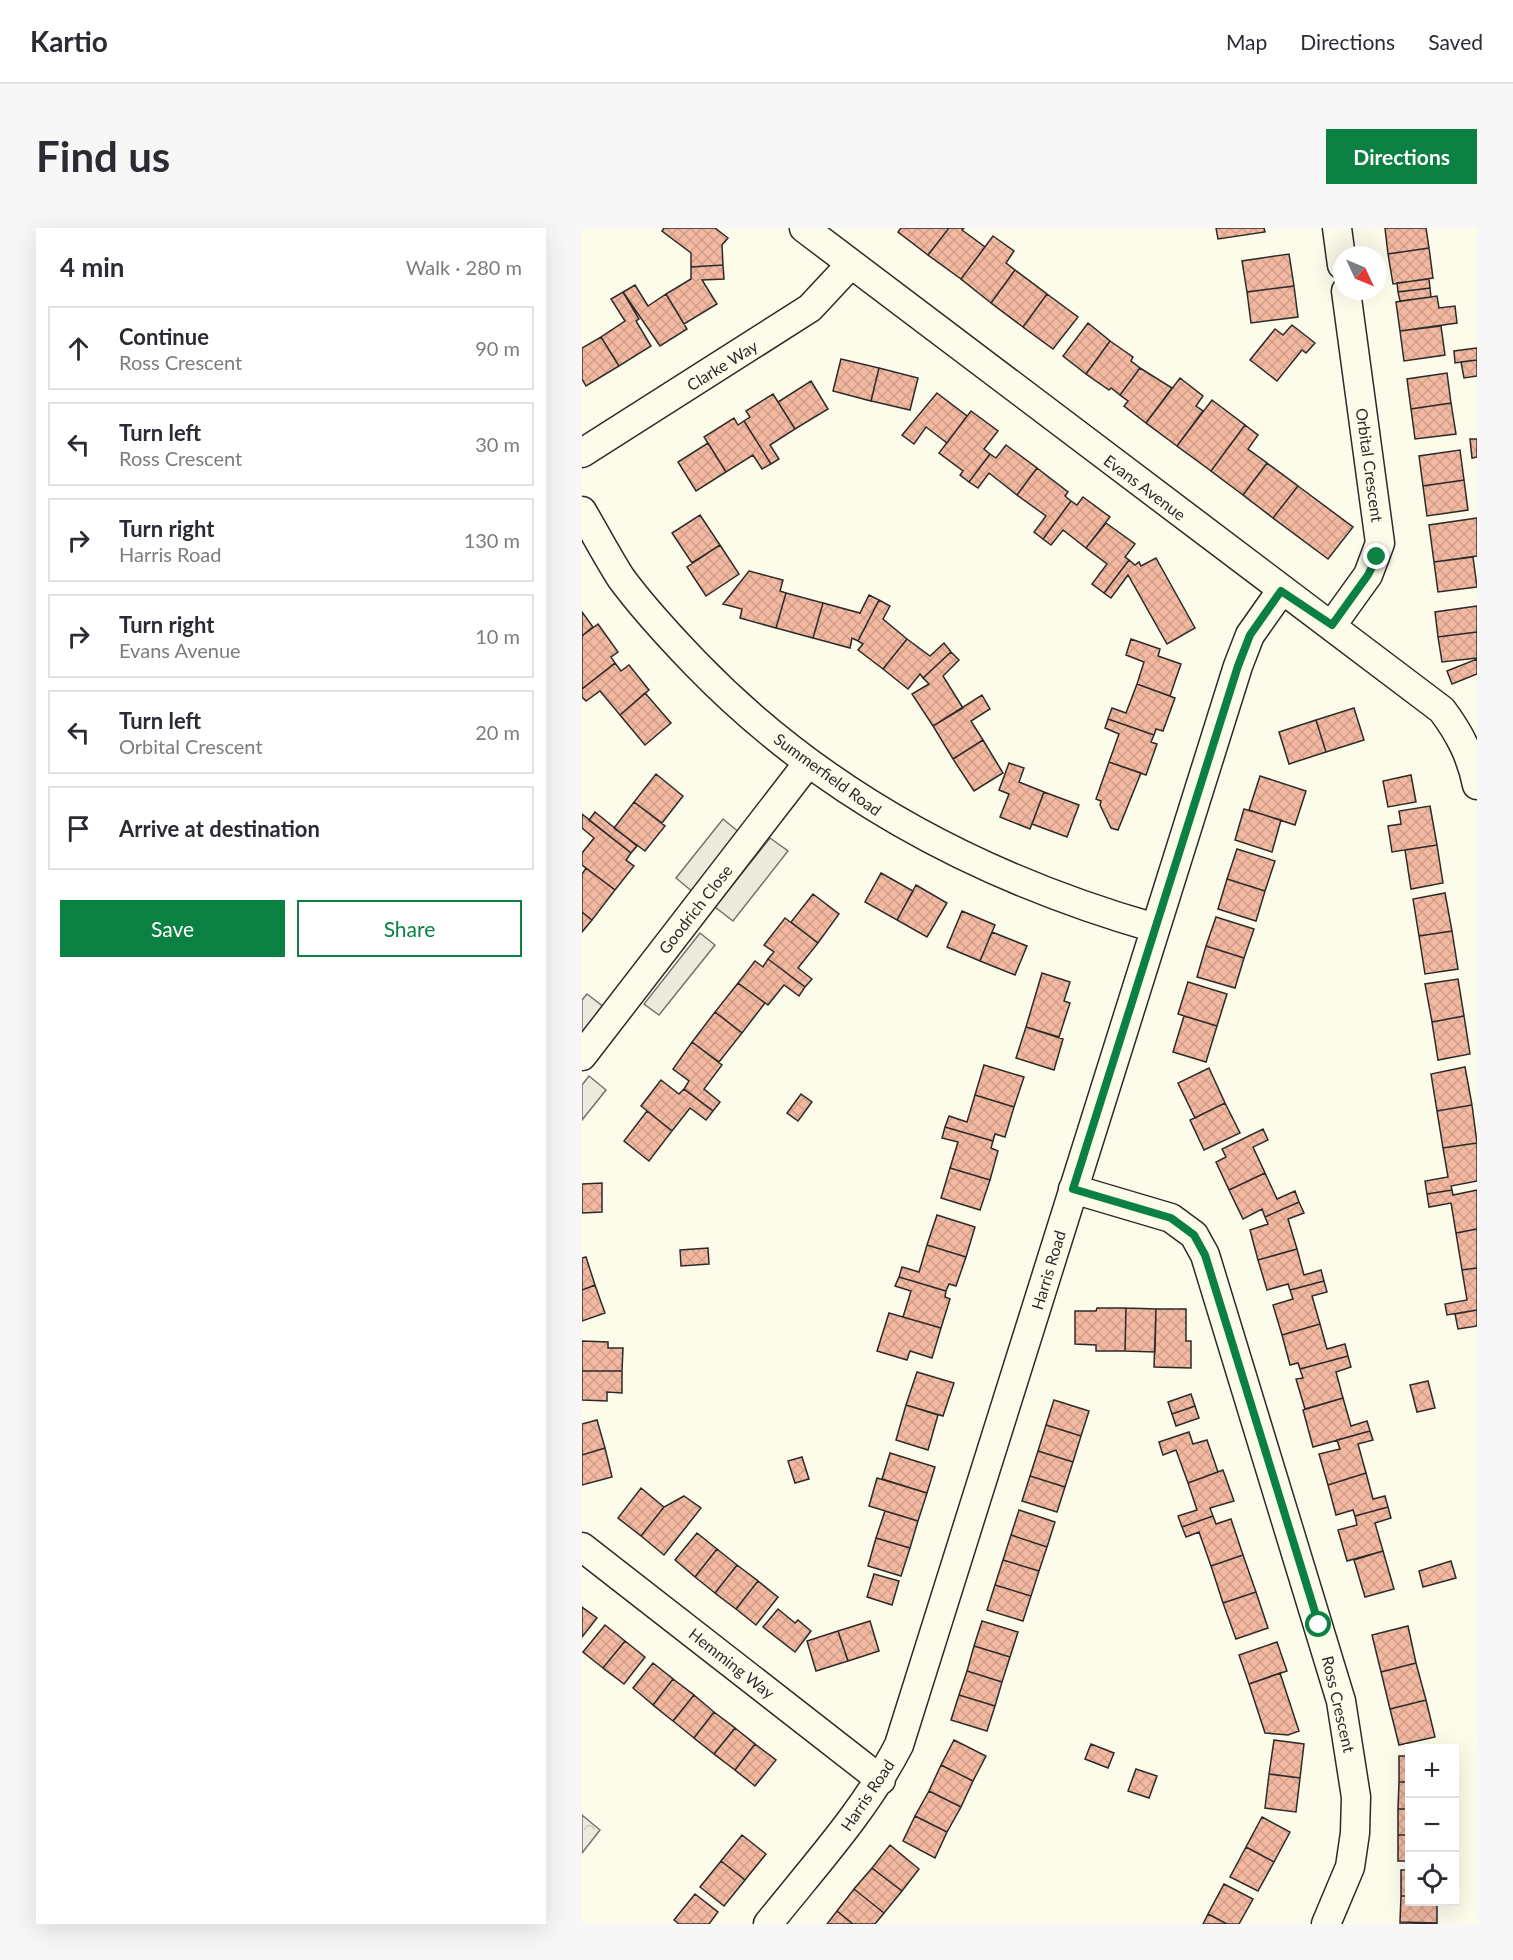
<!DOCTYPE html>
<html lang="en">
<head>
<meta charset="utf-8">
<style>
	:root { --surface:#fff; --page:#f7f7f7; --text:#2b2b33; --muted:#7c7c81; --line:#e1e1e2; --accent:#0b8043 }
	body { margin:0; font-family:Lato,sans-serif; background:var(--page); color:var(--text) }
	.controls { position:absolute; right:18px; bottom:18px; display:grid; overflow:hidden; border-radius:0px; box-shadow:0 6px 24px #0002 }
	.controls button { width:54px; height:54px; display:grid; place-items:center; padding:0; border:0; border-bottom:2px solid var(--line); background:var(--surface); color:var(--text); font:30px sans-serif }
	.compass { position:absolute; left:751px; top:18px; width:54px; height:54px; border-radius:50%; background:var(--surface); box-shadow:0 6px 24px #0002; rotate:134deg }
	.stop { position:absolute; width:18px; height:18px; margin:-14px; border:4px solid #0b8043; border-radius:50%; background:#fff }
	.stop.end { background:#0b8043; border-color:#fff; box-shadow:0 2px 6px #0008 }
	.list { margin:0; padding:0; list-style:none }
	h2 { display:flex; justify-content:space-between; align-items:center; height:78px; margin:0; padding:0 24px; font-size:26px }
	h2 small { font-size:20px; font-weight:400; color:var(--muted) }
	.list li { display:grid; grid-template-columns:39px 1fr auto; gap:18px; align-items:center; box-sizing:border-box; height:84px; margin:0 12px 12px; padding:0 12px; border:2px solid var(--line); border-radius:0px }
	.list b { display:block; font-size:22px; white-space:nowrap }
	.list p { margin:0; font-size:20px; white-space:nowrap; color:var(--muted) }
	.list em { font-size:20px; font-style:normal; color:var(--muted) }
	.actions { display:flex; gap:12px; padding:18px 24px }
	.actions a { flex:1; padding:14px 0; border:2px solid var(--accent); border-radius:0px; text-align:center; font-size:21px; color:var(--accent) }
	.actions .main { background:var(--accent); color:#fff }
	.icon { flex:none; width:33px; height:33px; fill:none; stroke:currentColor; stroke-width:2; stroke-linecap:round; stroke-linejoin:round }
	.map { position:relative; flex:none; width:895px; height:1696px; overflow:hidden; border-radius:0px }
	header { display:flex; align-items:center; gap:36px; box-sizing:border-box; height:84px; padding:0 30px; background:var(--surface); border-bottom:2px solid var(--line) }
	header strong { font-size:28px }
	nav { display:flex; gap:33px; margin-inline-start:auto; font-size:21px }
	.intro { display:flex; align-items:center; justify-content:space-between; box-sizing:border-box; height:144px; padding:0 36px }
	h1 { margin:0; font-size:42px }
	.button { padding:15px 27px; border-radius:0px; background:var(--accent); color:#fff; font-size:21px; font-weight:700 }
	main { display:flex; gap:36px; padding:0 36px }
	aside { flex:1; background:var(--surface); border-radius:0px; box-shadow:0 6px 24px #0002 }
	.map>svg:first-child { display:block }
	.forest { fill:url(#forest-crowns); stroke:#74746e; stroke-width:1.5 }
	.parking { fill:#eceadb; stroke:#74746e; stroke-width:1.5 }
	.building { fill:url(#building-cross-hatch); stroke:#2b2b2b; stroke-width:1.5 }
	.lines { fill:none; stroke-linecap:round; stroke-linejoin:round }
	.street-casing { stroke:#2b2b2b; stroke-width:31 }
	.street { stroke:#fdfbea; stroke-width:28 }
	.route { stroke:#0b8043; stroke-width:8 }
	.labels { text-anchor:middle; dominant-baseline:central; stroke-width:4.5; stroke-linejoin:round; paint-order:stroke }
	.street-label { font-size:16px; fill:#2b2b2b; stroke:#fdfbea }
</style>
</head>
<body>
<header>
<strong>Kartio</strong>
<nav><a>Map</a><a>Directions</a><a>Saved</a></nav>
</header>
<div class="intro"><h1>Find us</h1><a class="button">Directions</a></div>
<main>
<aside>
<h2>4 min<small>Walk · 280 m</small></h2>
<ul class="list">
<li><svg class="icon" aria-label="ahead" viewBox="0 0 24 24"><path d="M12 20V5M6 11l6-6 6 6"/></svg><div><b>Continue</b><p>Ross Crescent</p></div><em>90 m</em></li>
<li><svg class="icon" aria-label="left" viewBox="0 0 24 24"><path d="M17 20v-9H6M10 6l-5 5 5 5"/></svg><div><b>Turn left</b><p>Ross Crescent</p></div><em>30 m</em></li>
<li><svg class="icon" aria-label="right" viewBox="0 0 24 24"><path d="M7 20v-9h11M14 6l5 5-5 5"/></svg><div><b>Turn right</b><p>Harris Road</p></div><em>130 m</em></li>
<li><svg class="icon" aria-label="right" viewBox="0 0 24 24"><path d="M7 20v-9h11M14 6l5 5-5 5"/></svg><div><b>Turn right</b><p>Evans Avenue</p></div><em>10 m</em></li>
<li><svg class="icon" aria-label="left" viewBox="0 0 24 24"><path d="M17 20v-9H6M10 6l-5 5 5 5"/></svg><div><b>Turn left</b><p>Orbital Crescent</p></div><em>20 m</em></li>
<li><svg class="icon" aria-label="arrive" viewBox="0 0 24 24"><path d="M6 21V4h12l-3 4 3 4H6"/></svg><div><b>Arrive at destination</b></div></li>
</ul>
<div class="actions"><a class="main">Save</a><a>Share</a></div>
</aside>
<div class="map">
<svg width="895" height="1696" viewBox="0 0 895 1696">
	<defs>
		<pattern id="forest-crowns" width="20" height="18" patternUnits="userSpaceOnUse" patternTransform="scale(1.5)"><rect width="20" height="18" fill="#ecebdb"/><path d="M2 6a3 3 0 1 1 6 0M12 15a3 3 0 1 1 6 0" fill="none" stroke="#cbcabc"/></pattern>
		<pattern id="building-cross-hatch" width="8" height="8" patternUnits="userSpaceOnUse" patternTransform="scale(1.5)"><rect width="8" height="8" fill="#f2b8a0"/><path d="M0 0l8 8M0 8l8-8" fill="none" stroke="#d09e8a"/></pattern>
	</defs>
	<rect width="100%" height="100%" fill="#fdfbea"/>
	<path class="forest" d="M0 1587 18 1602 0 1625Z"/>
	<path class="parking" d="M141 591 158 605 112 665 94 650Z
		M188 610 206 623 151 693 133 679Z
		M118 705 133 717 77 787 62 776Z
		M5 766 23 780 0 809V772Z
		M7 848 24 862 0 892V857Z"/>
	<path class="building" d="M82 0H133L146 10 140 17 141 37 109 39V25L80 3Z
		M319 0H367L346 27 316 4Z
		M367 0H382L380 2 403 19 379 51 346 27Z
		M634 0H682L683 4 636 11Z
		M803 0H844L847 20 806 26Z
		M411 8 432 23 424 35 433 42 409 75 379 51Z
		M847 20 851 50 811 56 806 26Z
		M707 26 712 58 665 64 660 33Z
		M141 37 142 51 120 52 135 76 102 96 84 66 109 51V39Z
		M433 42 465 66 441 99 409 75Z
		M847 51 848 60 816 64 815 55Z
		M53 57 66 78 84 66 105 101 78 118 41 64Z
		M712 58 716 89 669 95 665 64Z
		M848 60 849 69 818 73 816 64Z
		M41 64 57 91 54 93 69 118 37 138 19 109 43 93 29 71Z
		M465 66 496 89 471 121 441 99Z
		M855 68 857 80 873 78 875 95 818 103 814 74Z
		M506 95 528 113 504 146 481 128Z
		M710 97 733 115 724 125 720 122 695 153 668 132 693 101 701 107Z
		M859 98 863 127 822 133 818 103Z
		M19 109 37 138 4 158 0 151V120Z
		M528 113 551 129 549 133 558 140 538 167 529 160 527 162 504 146Z
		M895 120V132L873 135 872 123Z
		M259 131 297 140 289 173 251 163Z
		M895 132V148L882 150 879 134Z
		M297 140 336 150 328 182 289 173Z
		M558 140 590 160 564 195 542 178 546 173 538 167Z
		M865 145 869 175 829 181 825 151Z
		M598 150 621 168 614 178 621 183 595 218 564 195Z
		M229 153 246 181 213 201 196 174Z
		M355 165 385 188 365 215 344 199 332 216 320 207Z
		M191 166 213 201 188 217 197 231 189 236 162 193 168 189 164 183Z
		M630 172 663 197 629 243 595 218Z
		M869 175 874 206 833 211 829 181Z
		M389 183 416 203 402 221 408 226 387 254 378 247 381 243 357 225Z
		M152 190 156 197 162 193 189 236 180 241 171 227 144 244 122 209Z
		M663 197 676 207 666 221 685 235 661 267 629 243Z
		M888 211H895V229L890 230Z
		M126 215 144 244 114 263 96 234Z
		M424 217 455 240 435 267 407 245 396 260 387 254 408 226 414 230Z
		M878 222 882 252 841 258 837 228Z
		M685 235 716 258 691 290 661 267Z
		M455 240 486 264 483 268 489 273 461 311 452 304 464 288 435 267Z
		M882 252 886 282 845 288 841 258Z
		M716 258 771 299 746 331 691 290Z
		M501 269 528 289 504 320 481 302 469 317 461 311 489 273 495 277Z
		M118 287 138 317 110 335 90 305Z
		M895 290V328L852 334 847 297Z
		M524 295 553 316 543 329 547 332 522 365 510 356 525 336 504 320Z
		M138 317 157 346 124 368 105 339Z
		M891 329 895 359 856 364 852 334Z
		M574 330 613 400 585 416 546 347 529 370 522 365 547 332 553 337 557 334 559 338Z
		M167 343 201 352 198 363 204 365 194 400 158 390 160 381 141 376Z
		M204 365 241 375 231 410 194 400Z
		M287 367 297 372 276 413 270 410 268 420 231 410 241 375 278 385Z
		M297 372 308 378 301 391 325 411 301 441 276 422 281 416 276 413Z
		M895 378V404L856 409 853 384Z
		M0 384 11 399 0 408Z
		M16 396 36 424 29 429 33 435 0 461V408Z
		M895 404V430L860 434 856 409Z
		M325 411 348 428 362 415 369 424 341 450 338 446 326 461 301 441Z
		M549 411 578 421 576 428 599 436 588 468 555 456 562 434 544 427Z
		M369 424 377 432 361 448 381 480 351 498 330 466 347 456 341 450Z
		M895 431V446L870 456 865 443Z
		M33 435 39 443 47 437 67 462 38 487 18 463 4 473 0 469V461Z
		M555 456 593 470 581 503 574 501 572 507 526 491 530 480 544 485Z
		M63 465 89 495 63 517 38 487Z
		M400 467 408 481 389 493 401 512 371 531 351 498Z
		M772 480 782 512 744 524 734 492Z
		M526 491 572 507 569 514 575 516 564 547 527 534 537 506 523 500Z
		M734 492 744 524 707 536 697 504Z
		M401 512 421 545 392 563 371 531Z
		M527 534 559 545 536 602 529 600 518 577 519 573 514 571Z
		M427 535 442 540 437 554 462 564 448 601 418 589 427 566 417 562Z
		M74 546 101 568 80 595 52 574Z
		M829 547 834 574 806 579 801 553Z
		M678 548 724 563 713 597 667 582Z
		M462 564 497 577 485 609 450 596Z
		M52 574 83 598 63 623 32 600Z
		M848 578 855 617 810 624 806 598 819 596 817 583Z
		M662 581 699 592 690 624 653 612Z
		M13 584 55 618 49 625 7 592Z
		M0 586 49 625 44 632 52 638 33 662 0 637V625L12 610 0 600Z
		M855 617 861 655 829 661 823 622Z
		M655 621 693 633 683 663 645 651Z
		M4 640 33 662 10 692 0 684V646Z
		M299 645 331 663 315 692 283 674Z
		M645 651 683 663 674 693 636 681Z
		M334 657 365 675 345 709 315 692Z
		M863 665 870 703 837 708 831 671Z
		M231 666 257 686 236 715 209 694Z
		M380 683 413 697 398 733 365 719Z
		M0 684 10 692 0 704Z
		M634 689 672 701 662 730 624 718Z
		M203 690 236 715 216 740 230 751 223 759 186 731 192 724 182 717Z
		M870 703 876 741 843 746 837 708Z
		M410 704 445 718 433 747 398 733Z
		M624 718 662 730 653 760 615 749Z
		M186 731 223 759 217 768 202 757 186 777 156 755 173 733 181 739Z
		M460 745 488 754 482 773 488 775 477 809 444 799Z
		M876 751 882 788 850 794 843 756Z
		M606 754 645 766 635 798 596 786Z
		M156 755 183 775 160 805 133 784Z
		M133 784 160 805 137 834 110 814Z
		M602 788 635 798 624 834 591 824Z
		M882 788 888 826 856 832 850 794Z
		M444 799 481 811 472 842 434 830Z
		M110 814 140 837 122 861 138 874 131 883 102 861 107 853 91 841Z
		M402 837 442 849 432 879 393 867Z
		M883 839 890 877 855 883 849 846Z
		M627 840 643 875 613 890 596 855Z
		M79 852 97 866 102 861 131 883 124 892 108 880 90 903 59 878Z
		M219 866 230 874 216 893 205 885Z
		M393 867 432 879 423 909 413 906 411 913 363 899 367 888 385 894Z
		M643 875 658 905 622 922 608 892Z
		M890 877 895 915 861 920 855 883Z
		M65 883 90 903 67 933 42 913Z
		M363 899 411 913 409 920 416 923 408 952 368 940 376 914 360 910Z
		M681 901 686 912 671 919 683 945 647 962 634 934 644 929 640 921Z
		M895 915V953L869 958 870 962 845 966 843 953 866 949 861 920Z
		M368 940 408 952 398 982 359 970Z
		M683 945 695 971 713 963 717 974 683 989 680 981 661 991 647 962Z
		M20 955V984L0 985V956Z
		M870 962 871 967 895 962V1001L874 1005 869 975 847 979 845 966Z
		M717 974 722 985 706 991 715 1021 676 1032 668 1002 686 996 683 989Z
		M355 987 393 999 384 1029 345 1017Z
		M895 1001V1040L880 1042 874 1005Z
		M345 1017 384 1029 374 1058 367 1056 364 1063 317 1049 320 1039 337 1044Z
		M126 1020 127 1036 99 1038 98 1022Z
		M715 1021 722 1047 739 1042 742 1053 708 1062 706 1056 685 1062 676 1032Z
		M4 1029 13 1057 0 1062V1030Z
		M895 1040V1082L865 1087 863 1076 885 1072 880 1042Z
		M317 1049 364 1063 363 1069 368 1071 359 1100 321 1089 329 1063 313 1058Z
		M742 1053 745 1064 730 1068 738 1096 700 1107 691 1077 711 1071 708 1062Z
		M13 1057 23 1085 0 1093V1062Z
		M515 1080H544L543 1123H514V1117L493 1116V1083H514Z
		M544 1080 574 1081 573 1124 543 1123Z
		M574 1081H604V1113H609V1140L572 1139Z
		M895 1082V1098L876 1101 873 1086Z
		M307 1085 359 1100 350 1130 328 1123 325 1132 295 1123Z
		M738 1096 745 1121 763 1116 766 1128 718 1141 716 1135 708 1137 700 1107Z
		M0 1113 26 1114V1120H41L40 1143H0Z
		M766 1128 769 1139 754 1144 761 1170 723 1181 714 1151 721 1150 718 1141Z
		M0 1143H40V1165L25 1164V1173L0 1172Z
		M335 1144 372 1155 361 1188 324 1177Z
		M846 1153 853 1180 835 1184 828 1157Z
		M609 1166 613 1178 590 1186 586 1174Z
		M761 1170 769 1198 785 1193 788 1203 731 1219 721 1182Z
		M472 1172 507 1183 499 1208 464 1197Z
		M324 1177 356 1187 346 1222 314 1212Z
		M613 1178 617 1190 594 1198 590 1186Z
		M15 1192 23 1220 0 1227V1196Z
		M464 1197 499 1208 491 1234 456 1223Z
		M788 1203 791 1212 776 1216 784 1245 746 1257 737 1226 758 1221 755 1212Z
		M607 1204 611 1216 625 1212 636 1244 606 1255 594 1222 581 1227 577 1214Z
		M23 1220 30 1249 0 1257V1227Z
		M456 1223 491 1234 483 1259 448 1248Z
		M308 1225 353 1239 345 1265 300 1251Z
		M220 1229 227 1251 213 1255 206 1233Z
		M641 1242 652 1273 628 1280 631 1288 600 1299 596 1288 615 1282 606 1255Z
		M784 1245 791 1271 803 1268 806 1279 773 1288 771 1282 754 1287 746 1257Z
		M448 1248 483 1259 475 1284 440 1273Z
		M295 1250 345 1265 336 1293 287 1278Z
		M59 1260 82 1279 59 1308 36 1290Z
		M102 1268 119 1280 82 1327 59 1308 82 1279Z
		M806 1279 809 1290 793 1295 801 1323 765 1333 756 1302 775 1297 773 1288Z
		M437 1282 473 1294 465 1319 429 1307Z
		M303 1283 336 1293 328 1320 294 1310Z
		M631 1288 634 1296 649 1291 661 1327 629 1338 617 1304 604 1309 600 1299Z
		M115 1305 135 1321 113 1349 93 1332Z
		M429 1307 465 1319 457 1343 421 1332Z
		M294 1310 328 1320 319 1348 286 1338Z
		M135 1321 155 1337 133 1365 113 1349Z
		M801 1323 812 1361 783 1369 772 1332Z
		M661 1327 674 1364 641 1375 629 1338Z
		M421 1332 457 1343 449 1368 413 1357Z
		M869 1333 874 1350 841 1359 837 1343Z
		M155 1337 176 1353 154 1381 133 1365Z
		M292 1346 317 1353 310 1377 285 1369Z
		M176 1353 196 1369 174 1397 154 1381Z
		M413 1357 449 1368 441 1393 405 1382Z
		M674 1364 686 1400 654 1411 641 1375Z
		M0 1379 15 1390 0 1409Z
		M196 1381 213 1395 216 1392 229 1403 213 1424 181 1399Z
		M288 1393 297 1423 266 1433 256 1403Z
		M400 1393 436 1404 428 1429 392 1418Z
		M23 1397 43 1413 21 1440 1 1424Z
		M826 1398 834 1435 799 1444 790 1407Z
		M256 1403 266 1433 234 1443 225 1413Z
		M43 1413 63 1429 42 1456 21 1440Z
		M695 1414 705 1443 667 1456 657 1427Z
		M392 1418 428 1429 420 1454 385 1443Z
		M71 1435 91 1451 71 1477 51 1460Z
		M834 1435 844 1472 808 1481 799 1444Z
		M385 1443 420 1454 413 1478 377 1467Z
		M698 1445 717 1503 706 1507 683 1505 667 1456Z
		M91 1451 112 1467 91 1493 71 1477Z
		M112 1467 132 1484 112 1510 91 1493Z
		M377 1467 413 1478 405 1503 369 1492Z
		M844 1472 853 1509 817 1517 808 1481Z
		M132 1484 153 1500 132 1526 112 1510Z
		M153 1500 173 1516 153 1542 132 1526Z
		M372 1512 404 1528 391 1553 359 1537Z
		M692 1512 722 1516 718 1550 687 1546Z
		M173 1516 194 1532 173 1558 153 1542Z
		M509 1516 532 1525 526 1540 503 1531Z
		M817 1528H828V1554H817Z
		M359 1537 391 1553 379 1579 347 1563Z
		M554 1541 575 1548 567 1570 546 1563Z
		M687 1546 718 1550 714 1584 683 1580Z
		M817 1554H828V1581H816Z
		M347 1563 379 1579 365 1604 333 1588Z
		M816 1581H828V1607H816Z
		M333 1588 365 1604 353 1630 321 1613Z
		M680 1589 708 1604 692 1634 664 1619Z
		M160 1607 184 1626 163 1652 139 1633Z
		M816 1607H828V1633H816Z
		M308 1617 337 1641 320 1663 290 1640Z
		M664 1619 692 1634 676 1663 648 1649Z
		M139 1633 163 1652 142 1678 118 1659Z
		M290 1640 320 1663 302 1685 272 1661Z
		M819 1642H828V1668H819Z
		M642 1656 671 1671 657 1696H645L626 1686Z
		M272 1661 302 1685 293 1696H271L255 1683Z
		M113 1666 136 1684 127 1696H97L92 1692Z
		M819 1668H828V1674H855V1695L818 1694Z
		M255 1683 271 1696H245Z
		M626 1686 645 1696H621Z
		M818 1694 855 1695V1696H818Z"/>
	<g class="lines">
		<g class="street-casing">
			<path id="street" d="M222 0 860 482C878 506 889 528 895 557
				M755 0 760 37
				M0 225 228 80 269 36
				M0 283C13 305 25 328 39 350 61 380 88 409 114 436 241 567 398 650 573 700
				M750 397 786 347 798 315 764 63
				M0 828 226 535
				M491 961 589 990 612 1007 623 1027 759 1473 774 1569 773 1605 768 1639 744 1696
				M0 1319 299 1552
				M186 1696C232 1638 283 1583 317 1517L656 438 668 407 699 363"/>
		</g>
		<use href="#street" class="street"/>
	</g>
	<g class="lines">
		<path class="route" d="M737 1397 623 1027 612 1007 589 990 491 961 656 438 668 407 699 363 750 397 786 347 795 329"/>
	</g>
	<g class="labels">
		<g class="street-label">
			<text transform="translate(140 137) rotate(-32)">Clarke Way</text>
			<text transform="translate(788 237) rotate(82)">Orbital Crescent</text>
			<text transform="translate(563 259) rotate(37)">Evans Avenue</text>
			<text transform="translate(246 546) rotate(36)">Summerfield Road</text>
			<text transform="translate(113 681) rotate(-52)">Goodrich Close</text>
			<text transform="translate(466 1042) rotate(-73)">Harris Road</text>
			<text transform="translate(150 1435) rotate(38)">Hemming Way</text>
			<text transform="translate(757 1476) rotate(77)">Ross Crescent</text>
			<text transform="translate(285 1567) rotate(-56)">Harris Road</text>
		</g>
	</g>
</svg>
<div class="controls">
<button>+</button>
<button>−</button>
<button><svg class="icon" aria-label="locate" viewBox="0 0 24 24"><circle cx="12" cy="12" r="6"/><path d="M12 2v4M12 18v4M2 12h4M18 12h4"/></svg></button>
</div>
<svg class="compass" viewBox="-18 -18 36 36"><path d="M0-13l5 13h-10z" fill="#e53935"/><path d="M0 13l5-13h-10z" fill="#7c7c81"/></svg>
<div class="stop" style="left:737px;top:1397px"></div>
<div class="stop end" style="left:795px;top:329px"></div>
</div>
</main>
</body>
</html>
